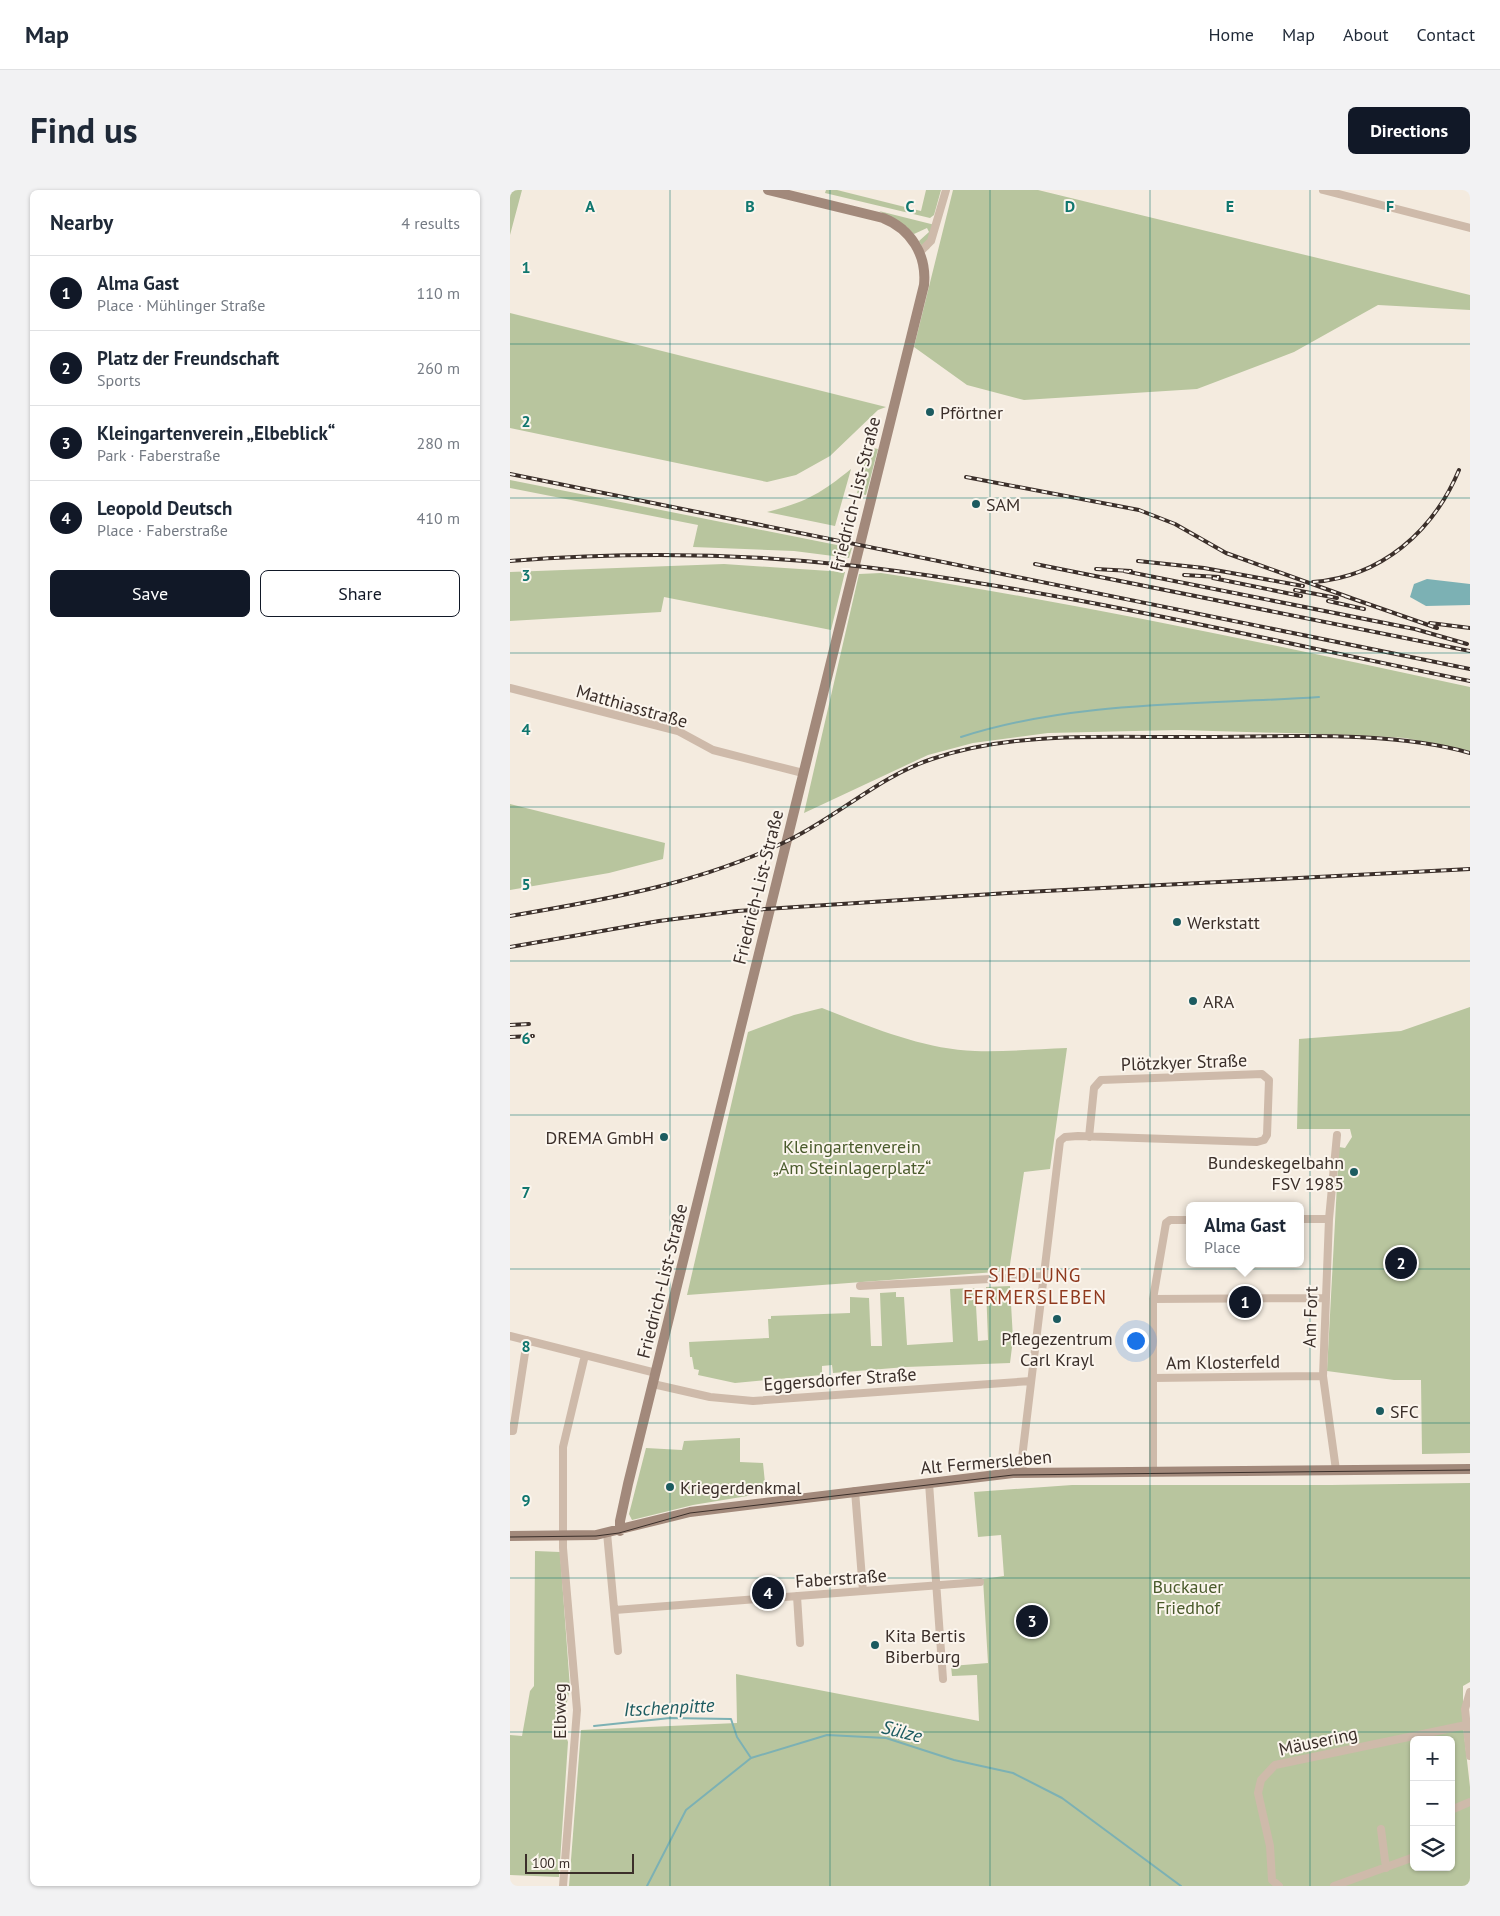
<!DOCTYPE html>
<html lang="en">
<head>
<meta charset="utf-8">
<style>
	:root { --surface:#fff; --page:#f2f2f3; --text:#1f2937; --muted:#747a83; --line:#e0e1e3; --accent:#111827 }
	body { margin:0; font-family:"PT Sans",sans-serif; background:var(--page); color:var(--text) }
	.controls { position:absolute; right:15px; bottom:15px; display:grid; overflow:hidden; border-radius:8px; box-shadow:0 1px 4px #0004 }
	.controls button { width:45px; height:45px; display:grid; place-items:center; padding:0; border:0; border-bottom:1px solid var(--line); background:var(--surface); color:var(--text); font:25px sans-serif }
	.scale { position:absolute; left:15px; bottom:12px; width:109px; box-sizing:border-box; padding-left:5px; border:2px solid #3b2f2a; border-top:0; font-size:14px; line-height:18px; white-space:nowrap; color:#3b2f2a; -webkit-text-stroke:4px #fbf5ed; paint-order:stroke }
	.you { position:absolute; left:625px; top:1150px; width:18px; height:18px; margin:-12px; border:4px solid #fff; border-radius:50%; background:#1a73e8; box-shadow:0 0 0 8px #1a73e833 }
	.badge { display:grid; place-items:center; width:32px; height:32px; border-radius:50%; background:var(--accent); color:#fff; font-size:16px; font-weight:700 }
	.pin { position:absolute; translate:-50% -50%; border:2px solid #fff; box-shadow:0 1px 5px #0006 }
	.popup { position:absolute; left:676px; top:1012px; width:118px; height:65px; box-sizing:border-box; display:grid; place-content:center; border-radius:8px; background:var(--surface); filter:drop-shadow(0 1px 4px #0005); font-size:16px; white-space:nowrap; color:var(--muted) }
	.popup b { font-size:19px; color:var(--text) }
	.popup::after { content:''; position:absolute; left:50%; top:100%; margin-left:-10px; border:10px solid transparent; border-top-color:var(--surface) }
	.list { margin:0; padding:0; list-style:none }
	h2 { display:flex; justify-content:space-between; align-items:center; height:65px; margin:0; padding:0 20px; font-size:21px }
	h2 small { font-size:16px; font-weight:400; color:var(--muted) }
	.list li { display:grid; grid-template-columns:32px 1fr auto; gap:15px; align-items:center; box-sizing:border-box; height:75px; padding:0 20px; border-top:1px solid var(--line) }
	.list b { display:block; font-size:19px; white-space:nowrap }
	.list p { margin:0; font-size:16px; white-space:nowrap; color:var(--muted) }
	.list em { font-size:16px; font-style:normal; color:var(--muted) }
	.actions { display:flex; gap:10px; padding:15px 20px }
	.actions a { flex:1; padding:11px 0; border:1px solid var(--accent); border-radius:8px; text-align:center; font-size:18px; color:var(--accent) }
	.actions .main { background:var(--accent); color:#fff }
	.icon { flex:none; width:28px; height:28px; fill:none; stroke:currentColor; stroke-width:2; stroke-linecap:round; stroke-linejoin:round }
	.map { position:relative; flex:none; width:960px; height:1696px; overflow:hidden; border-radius:8px }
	header { display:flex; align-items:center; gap:30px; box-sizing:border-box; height:70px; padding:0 25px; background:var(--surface); border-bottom:1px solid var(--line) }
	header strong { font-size:24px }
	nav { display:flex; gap:28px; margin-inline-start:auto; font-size:18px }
	.intro { display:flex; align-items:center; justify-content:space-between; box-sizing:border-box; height:120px; padding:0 30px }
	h1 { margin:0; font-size:35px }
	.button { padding:12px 22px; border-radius:8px; background:var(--accent); color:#fff; font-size:18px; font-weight:700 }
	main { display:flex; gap:30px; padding:0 30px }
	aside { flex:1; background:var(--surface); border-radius:8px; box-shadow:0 1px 4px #0004 }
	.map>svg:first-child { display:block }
	.green { fill:#b8c59e; fill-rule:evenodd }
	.water { fill:#7cb1b4 }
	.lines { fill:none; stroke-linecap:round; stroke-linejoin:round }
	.stream { stroke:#7cb1b4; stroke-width:2 }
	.street { stroke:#cebaaa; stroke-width:8 }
	.secondary { stroke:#a2897b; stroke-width:10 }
	.tram { stroke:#3b2f2a; stroke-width:1 }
	.rail-casing { stroke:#3b2f2a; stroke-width:4 }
	.rail { stroke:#fbf5ed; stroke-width:2; stroke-dasharray:5.5; stroke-linecap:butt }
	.grid { fill:none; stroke:#0f766e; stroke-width:1; stroke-opacity:0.55 }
	.poi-dot { fill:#1c5b60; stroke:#fbf5ed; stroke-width:2 }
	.labels { text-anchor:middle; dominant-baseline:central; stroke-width:4; stroke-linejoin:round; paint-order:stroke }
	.poi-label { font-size:18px; fill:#3b2f2a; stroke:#fbf5ed; text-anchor:start }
	.street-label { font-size:18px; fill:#3b2f2a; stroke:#fbf5ed }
	.park-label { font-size:18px; fill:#4a5b2c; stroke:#fbf5ed }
	.neighbourhood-label { font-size:19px; letter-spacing:1px; fill:#8f391e; stroke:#fbf5ed }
	.water-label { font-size:19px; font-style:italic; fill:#1c5b60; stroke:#fbf5ed }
	.grid-label { font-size:16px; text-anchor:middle; font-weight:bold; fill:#0f766e; stroke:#fbf5ed; stroke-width:4; stroke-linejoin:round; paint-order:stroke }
</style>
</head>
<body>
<header>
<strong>Map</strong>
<nav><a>Home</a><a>Map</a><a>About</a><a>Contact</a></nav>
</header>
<div class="intro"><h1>Find us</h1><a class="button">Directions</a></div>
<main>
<aside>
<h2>Nearby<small>4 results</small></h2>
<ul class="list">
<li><span class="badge">1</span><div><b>Alma Gast</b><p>Place · Mühlinger Straße</p></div><em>110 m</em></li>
<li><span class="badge">2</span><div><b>Platz der Freundschaft</b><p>Sports</p></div><em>260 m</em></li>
<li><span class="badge">3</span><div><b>Kleingartenverein „Elbeblick“</b><p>Park · Faberstraße</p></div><em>280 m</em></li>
<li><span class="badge">4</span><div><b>Leopold Deutsch</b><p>Place · Faberstraße</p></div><em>410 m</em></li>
</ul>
<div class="actions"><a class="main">Save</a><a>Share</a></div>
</aside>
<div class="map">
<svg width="960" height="1696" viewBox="0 0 960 1696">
	<rect width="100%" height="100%" fill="#f4ebdf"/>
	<path class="green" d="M0 0H12L0 45Z
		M316 0H327L411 21 416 0H431L424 25 420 28 315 3Z
		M443 0H528L960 105V120L868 115 784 162 687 199 514 210 457 195 404 157Z
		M369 21 425 35 419 59 414 60 409 51 419 42 417 38 404 44 397 37Z
		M0 123 376 217 368 220 320 266 286 285 257 292 0 238Z
		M359 257 368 259 356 305 347 303Z
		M341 279 325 336 257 322C296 312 310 304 341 279Z
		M0 290 342 358 339 368 284 361 183 357 188 335 0 298Z
		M214 374 335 382 321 440 154 407 151 422 0 431V382Z
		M371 383C568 413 764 455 960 497V561L895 548 844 545 669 540 538 543 463 553 418 565 294 623 349 384Z
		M0 614 155 653 153 669 99 683 0 700Z
		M960 817V1263L912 1264 911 1190H884L817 1181 829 957 835 958 842 947 840 939H787L789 849 891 841Z
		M312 818C361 837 412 859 465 861 495 862 526 859 557 858L540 979 514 982 499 1081 177 1105 238 842 284 825Z
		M500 1096 503 1149 500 1173 396 1177 323 1183 322 1175 312 1176V1185L225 1193 188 1185 189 1180 184 1179 182 1167H180L179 1152 259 1148 258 1129H261V1126L340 1123V1107L359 1108 361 1156H372L370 1103 386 1102V1107H394L397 1155 443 1152 440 1099 465 1098 468 1151 478 1150 476 1097Z
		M230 1248V1272L253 1273 256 1303 183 1315 122 1330 119 1324 136 1258 172 1260 174 1251Z
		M960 1293V1492L953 1496V1535L960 1597V1696H59L71 1540 227 1533 226 1484 469 1531 467 1485 442 1486 441 1476 478 1473 473 1389 494 1386 491 1345 468 1347 464 1302 562 1295H821ZM904 1550H941V1677H904Z
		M25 1361 50 1362 60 1498 52 1535 58 1552 49 1687 0 1685V1545L12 1546 20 1501 24 1496Z"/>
	<path class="water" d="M917 389 960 394V415L916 416 900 407 904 394Z"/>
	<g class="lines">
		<path class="stream" d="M451 547C566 510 690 515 809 507
			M84 1536 160 1528 221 1529 227 1547 241 1568
			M137 1696 176 1620 241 1568 317 1545 376 1548 444 1570 503 1583 552 1608 671 1696"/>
		<path class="street" d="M813 0 960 38
			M410 62 421 51 436 0
			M0 498 168 541 203 560 293 583
			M790 1029H819
			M350 1096 534 1086
			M643 1109 815 1108
			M0 1146 146 1183
			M643 1188 813 1186
			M143 1194 200 1207 243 1211 521 1191
			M0 1241H3L17 1150
			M826 1280 813 1186 819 1029 827 945
			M643 1281V1109L656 1033 660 1030H680
			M513 1283 512 1268 550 951 555 947 568 946 747 952 754 950 757 945 759 890 752 884 591 890 584 898 579 947
			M419 1293 433 1489
			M345 1301 353 1401
			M97 1343 108 1461
			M287 1406 290 1453
			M105 1420 470 1392
			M960 1502 955 1519 960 1566
			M941 1620 960 1612
			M871 1639 876 1678
			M53 1696 67 1520 53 1358V1257L75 1165
			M769 1696 762 1690 760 1656 748 1603 751 1590 765 1575 956 1535
			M824 1696 904 1667"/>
		<path class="secondary" d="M110 1341V1331L118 1294 414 95C417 65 401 39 373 28L258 0
			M0 1346 86 1345 180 1322 503 1283 960 1279"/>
		<path class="tram" d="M0 1347 86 1346 109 1343 180 1323 503 1285 960 1280"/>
		<g class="rail-casing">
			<path id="rail" d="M0 284 960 479
				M456 287 629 320 665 334 716 363 841 408
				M0 371C115 362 232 363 346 376 553 400 756 450 960 491
				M628 371 694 378 793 396
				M525 374 960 461
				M586 379 621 381
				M614 381 905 439 957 454
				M674 385 709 387
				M703 388 791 406
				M803 392C871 387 923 342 949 280
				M785 400 827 408
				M835 406 927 438
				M818 411 854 419
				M920 433 960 438
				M0 726C94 710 188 694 275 652 326 628 368 587 422 569 507 540 603 548 691 547 775 547 879 540 960 563
				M0 757 149 731 227 721 498 703 960 679
				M0 835 19 834
				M0 847 23 846"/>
		</g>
		<use href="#rail" class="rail"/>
	</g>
	<path class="grid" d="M160 0V1696M320 0V1696M480 0V1696M640 0V1696M800 0V1696M0 154H960M0 308H960M0 463H960M0 617H960M0 771H960M0 925H960M0 1079H960M0 1233H960M0 1388H960M0 1542H960"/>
	<g class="poi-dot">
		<circle cx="420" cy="222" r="5"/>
		<circle cx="466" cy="314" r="5"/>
		<circle cx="667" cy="732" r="5"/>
		<circle cx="683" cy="811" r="5"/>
		<circle cx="154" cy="947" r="5"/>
		<circle cx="844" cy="982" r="5"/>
		<circle cx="547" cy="1129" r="5"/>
		<circle cx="870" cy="1221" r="5"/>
		<circle cx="160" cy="1297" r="5"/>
		<circle cx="365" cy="1455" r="5"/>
	</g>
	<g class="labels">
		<g class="poi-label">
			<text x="430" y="222">Pförtner</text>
			<text x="476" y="314">SAM</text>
			<text x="677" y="732">Werkstatt</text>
			<text x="693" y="811">ARA</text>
			<text x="144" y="947" text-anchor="end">DREMA GmbH</text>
			<text x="834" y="972" text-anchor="end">Bundeskegelbahn<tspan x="834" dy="21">FSV 1985</tspan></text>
			<text x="547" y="1148" text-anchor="middle">Pflegezentrum<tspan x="547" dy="21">Carl Krayl</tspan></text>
			<text x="880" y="1221">SFC</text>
			<text x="170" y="1297">Kriegerdenkmal</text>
			<text x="375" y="1445">Kita Bertis<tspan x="375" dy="21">Biberburg</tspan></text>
		</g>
		<g class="street-label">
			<text transform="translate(345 304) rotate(-76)">Friedrich-List-Straße</text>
			<text transform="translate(122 516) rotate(16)">Matthiasstraße</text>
			<text transform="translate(248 697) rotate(-76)">Friedrich-List-Straße</text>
			<text transform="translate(674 872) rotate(-2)">Plötzkyer Straße</text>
			<text transform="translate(152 1091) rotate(-76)">Friedrich-List-Straße</text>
			<text transform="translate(800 1127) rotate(-88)">Am Fort</text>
			<text transform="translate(713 1172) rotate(-1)">Am Klosterfeld</text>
			<text transform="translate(330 1189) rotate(-4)">Eggersdorfer Straße</text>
			<text transform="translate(476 1272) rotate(-5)">Alt Fermersleben</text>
			<text transform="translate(331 1388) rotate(-4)">Faberstraße</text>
			<text transform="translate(49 1521) rotate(-90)">Elbweg</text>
			<text transform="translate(808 1551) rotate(-12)">Mäusering</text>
		</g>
		<g class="park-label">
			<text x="342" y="956">Kleingartenverein<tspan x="342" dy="21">„Am Steinlagerplatz“</tspan></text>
			<text x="678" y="1396">Buckauer<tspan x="678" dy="21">Friedhof</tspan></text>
		</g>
		<g class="neighbourhood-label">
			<text x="525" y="1085">SIEDLUNG<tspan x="525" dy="22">FERMERSLEBEN</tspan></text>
		</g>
		<g class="water-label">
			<text transform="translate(159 1517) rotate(-3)">Itschenpitte</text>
			<text transform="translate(392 1541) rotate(14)">Sülze</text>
		</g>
	</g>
	<g class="grid-label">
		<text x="80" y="22">A</text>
		<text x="240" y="22">B</text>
		<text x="400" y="22">C</text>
		<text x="560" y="22">D</text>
		<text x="720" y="22">E</text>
		<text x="880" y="22">F</text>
		<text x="16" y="83">1</text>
		<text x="16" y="237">2</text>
		<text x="16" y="391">3</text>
		<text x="16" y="545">4</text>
		<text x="16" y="700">5</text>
		<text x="16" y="854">6</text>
		<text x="16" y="1008">7</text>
		<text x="16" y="1162">8</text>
		<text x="16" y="1316">9</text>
	</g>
</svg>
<div class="controls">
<button>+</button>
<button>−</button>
<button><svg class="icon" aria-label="layers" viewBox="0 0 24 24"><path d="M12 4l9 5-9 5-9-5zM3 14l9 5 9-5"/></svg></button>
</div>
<div class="scale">100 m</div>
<div class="you"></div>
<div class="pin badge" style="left:735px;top:1112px">1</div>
<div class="popup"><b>Alma Gast</b>Place</div>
<div class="pin badge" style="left:891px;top:1073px">2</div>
<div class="pin badge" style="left:522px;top:1431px">3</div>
<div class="pin badge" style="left:258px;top:1403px">4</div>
</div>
</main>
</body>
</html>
